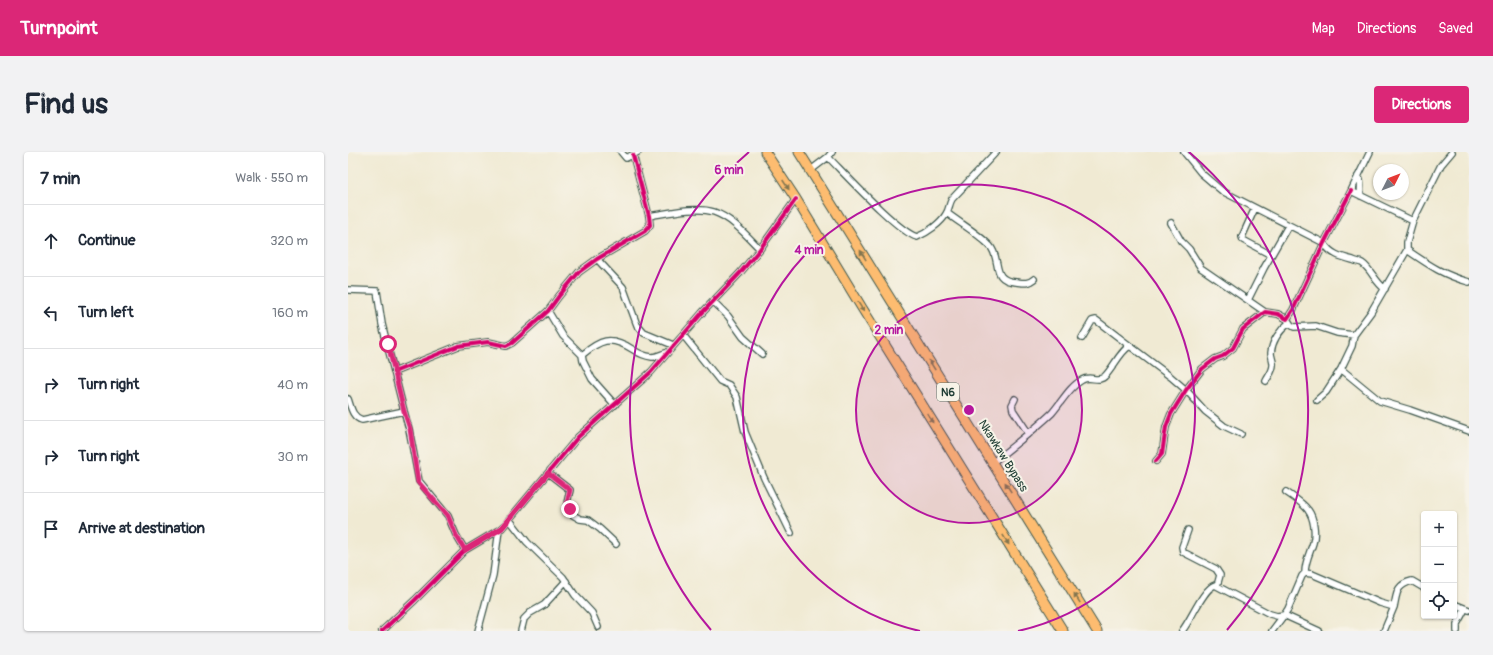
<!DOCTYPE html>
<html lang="en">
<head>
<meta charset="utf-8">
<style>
	:root { --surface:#fff; --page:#f2f2f3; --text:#1f2937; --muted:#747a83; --line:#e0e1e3; --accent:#db2777 }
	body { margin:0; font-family:Pangolin,sans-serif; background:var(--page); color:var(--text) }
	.controls { position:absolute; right:12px; bottom:12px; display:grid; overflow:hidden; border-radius:4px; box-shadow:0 1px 3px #0004 }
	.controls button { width:36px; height:36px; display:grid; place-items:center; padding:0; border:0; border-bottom:1px solid var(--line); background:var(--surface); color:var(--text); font:20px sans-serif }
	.compass { position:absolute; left:1025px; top:12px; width:36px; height:36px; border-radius:50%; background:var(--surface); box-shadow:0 1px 3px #0004; rotate:48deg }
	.stop { position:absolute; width:12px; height:12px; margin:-9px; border:3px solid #db2777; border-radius:50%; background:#fff }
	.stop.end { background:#db2777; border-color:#fff; box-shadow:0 1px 4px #0008 }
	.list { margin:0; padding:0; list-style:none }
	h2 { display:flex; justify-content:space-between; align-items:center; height:52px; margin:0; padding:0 16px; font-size:17px }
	h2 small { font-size:13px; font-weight:400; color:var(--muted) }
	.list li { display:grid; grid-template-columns:26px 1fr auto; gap:12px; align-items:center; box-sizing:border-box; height:72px; padding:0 16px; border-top:1px solid var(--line) }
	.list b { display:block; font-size:15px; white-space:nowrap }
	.list em { font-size:13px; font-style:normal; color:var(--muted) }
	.icon { flex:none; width:22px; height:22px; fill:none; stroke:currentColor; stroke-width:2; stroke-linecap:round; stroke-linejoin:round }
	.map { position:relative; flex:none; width:1121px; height:479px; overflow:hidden; border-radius:4px }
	header { display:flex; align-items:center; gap:24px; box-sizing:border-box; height:56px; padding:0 20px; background:var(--accent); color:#fff }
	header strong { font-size:19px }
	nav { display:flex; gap:22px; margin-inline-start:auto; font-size:14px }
	.intro { display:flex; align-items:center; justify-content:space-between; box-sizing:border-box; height:96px; padding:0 24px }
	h1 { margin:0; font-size:28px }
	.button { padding:10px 18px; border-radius:4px; background:var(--accent); color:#fff; font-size:14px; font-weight:700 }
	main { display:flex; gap:24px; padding:0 24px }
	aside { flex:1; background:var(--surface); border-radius:4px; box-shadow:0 1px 3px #0004 }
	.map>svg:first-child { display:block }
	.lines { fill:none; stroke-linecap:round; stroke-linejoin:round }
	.minor-casing { stroke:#3e574c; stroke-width:8 }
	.trunk-casing { stroke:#3e574c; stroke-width:11 }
	.minor { stroke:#fff; stroke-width:5.5 }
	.trunk { stroke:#fdbc70; stroke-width:9 }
	.cycleway-casing { stroke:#f7f3e8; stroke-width:6 }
	.cycleway { stroke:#d6006c; stroke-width:4 }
	.oneway { fill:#83764f }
	.route { stroke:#db2777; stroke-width:5 }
	.ring { fill:none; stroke:#b5179e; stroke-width:2 }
	.labels { text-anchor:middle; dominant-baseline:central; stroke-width:4; stroke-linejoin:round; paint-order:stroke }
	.shield { fill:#f7f3e8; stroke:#60746a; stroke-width:1 }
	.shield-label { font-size:11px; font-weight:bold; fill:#1f3d34 }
	.street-label { font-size:12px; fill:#1f3d34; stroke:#f7f3e8 }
	.centre { fill:#b5179e; stroke:#f7f3e8; stroke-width:2 }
	.ring-label { font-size:12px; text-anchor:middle; font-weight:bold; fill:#b5179e; stroke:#f7f3e8; stroke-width:4; stroke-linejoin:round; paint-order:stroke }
</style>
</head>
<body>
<header>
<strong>Turnpoint</strong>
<nav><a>Map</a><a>Directions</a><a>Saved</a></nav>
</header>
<div class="intro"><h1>Find us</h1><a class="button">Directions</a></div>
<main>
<aside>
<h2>7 min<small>Walk · 550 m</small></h2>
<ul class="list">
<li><svg class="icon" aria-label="ahead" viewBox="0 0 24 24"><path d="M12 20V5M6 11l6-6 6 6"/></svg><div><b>Continue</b></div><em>320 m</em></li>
<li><svg class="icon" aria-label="left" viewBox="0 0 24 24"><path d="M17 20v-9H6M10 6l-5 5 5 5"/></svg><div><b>Turn left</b></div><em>160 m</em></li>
<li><svg class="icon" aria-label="right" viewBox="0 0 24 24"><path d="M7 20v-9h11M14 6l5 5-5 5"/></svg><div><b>Turn right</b></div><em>40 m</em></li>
<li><svg class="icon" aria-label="right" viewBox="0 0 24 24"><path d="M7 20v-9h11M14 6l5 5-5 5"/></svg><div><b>Turn right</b></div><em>30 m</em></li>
<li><svg class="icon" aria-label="arrive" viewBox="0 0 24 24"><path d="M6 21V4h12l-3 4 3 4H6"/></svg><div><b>Arrive at destination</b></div></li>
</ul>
</aside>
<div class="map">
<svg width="1121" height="479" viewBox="0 0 1121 479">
	<rect width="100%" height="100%" fill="#f7f3e8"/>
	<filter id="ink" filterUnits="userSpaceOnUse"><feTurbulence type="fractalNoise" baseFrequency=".025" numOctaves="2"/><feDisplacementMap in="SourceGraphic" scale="8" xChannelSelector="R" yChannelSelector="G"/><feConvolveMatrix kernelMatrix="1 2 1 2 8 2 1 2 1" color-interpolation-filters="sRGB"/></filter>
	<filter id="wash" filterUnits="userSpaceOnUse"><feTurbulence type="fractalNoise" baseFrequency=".012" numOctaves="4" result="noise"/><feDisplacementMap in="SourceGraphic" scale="16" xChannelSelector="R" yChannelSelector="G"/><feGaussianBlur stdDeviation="0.9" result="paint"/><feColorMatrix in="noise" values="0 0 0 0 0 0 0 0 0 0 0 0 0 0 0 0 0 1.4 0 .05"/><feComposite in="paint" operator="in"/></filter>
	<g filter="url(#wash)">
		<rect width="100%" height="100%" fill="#f0ead3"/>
	</g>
	<g filter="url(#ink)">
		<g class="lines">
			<g class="minor-casing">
				<path id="minor" d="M273 0 278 6 290 0
					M836 0 853 21 874 39 976 91C982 102 993 105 1005 108 1007 109 1011 110 1014 111 1023 117 1027 130 1037 137
					M1022 0 1003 39 1065 69 1059 90V98C1081 113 1095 123 1121 130
					M480 5C497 22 550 80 569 85 579 81 593 71 598 62 601 58 601 52 604 47L648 0
					M463 18 480 5 484 0
					M1010 24C1015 30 1011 37 1013 44
					M907 56 894 85 895 88 923 103
					M599 61C613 72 630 81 642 94 654 107 642 129 668 130 676 131 680 132 686 127
					M301 64C320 61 348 54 366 60 384 66 399 84 412 97
					M1065 69 1093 13 1104 0
					M823 71 833 89 841 97 853 116 917 160
					M249 107 275 135 289 173 296 181 325 193
					M0 138 29 139 34 172 56 259 61 277 71 329 100 364 108 383 117 398
					M900 148 916 116 940 74
					M366 150 380 164 395 185 414 202
					M200 159 215 184 234 203 235 209 244 227 267 253
					M939 167 943 173 946 175 968 174 989 181 1006 183
					M335 183 372 229 381 233 389 245 397 280 416 326 443 381
					M734 186 744 169 748 168 782 194
					M234 203C252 188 262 183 284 197 290 201 296 204 304 205 308 205 314 202 318 201
					M993 217 1032 249 1062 258 1121 279
					M46 220 110 194 140 190 158 194 164 191 200 159 211 144 231 120 249 107 297 79 302 73 301 64 285 3
					M918 229C921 223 926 218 925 211 925 208 923 204 923 201 924 189 932 178 941 171
					M0 247C3 255 4 265 14 268L56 259
					M667 247 664 253 665 258 681 282
					M969 248 978 240 993 217 1004 194 1006 183 1023 160 1059 98
					M808 309 814 302 818 275 823 262 838 238 854 217 867 207 875 204 885 196 895 177 917 160 930 162 939 167 945 158 976 91 1003 39
					M645 310C665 294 685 279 704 261 713 251 722 234 734 228 742 223 751 231 757 224 765 216 773 198 782 194L823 225 838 238 857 259 876 274 893 282
					M200 321 222 338 219 351 225 363 232 367 240 368 252 377 268 392
					M161 367 179 390 215 425 227 443 244 461 250 475
					M840 378 834 395 835 400 868 417 872 423 869 434
					M957 421 964 422 1032 451 1046 455C1049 441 1048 433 1064 429L1076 436
					M1106 452 1121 458
					M34 479 67 448 117 398 154 376 230 285 303 220 354 161 392 121 412 97 448 47
					M130 479 145 423 151 378
					M173 479 176 467 182 461 196 453 218 429
					M834 479C843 468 855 437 867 433L922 462 929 464 936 463 940 457 954 424 957 421C957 409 962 401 965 391 968 381 966 366 960 358 955 351 945 345 938 340
					M924 479 936 463 971 479
					M1036 479 1046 455
					M1109 479V472L1117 457"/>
			</g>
			<g class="trunk-casing">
				<path id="trunk" d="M417 0 448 47 514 156 715 479
					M451 0 749 479"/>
			</g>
			<use href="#minor" class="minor"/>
			<use href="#trunk" class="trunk"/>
			<g class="cycleway-casing">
				<path id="cycleway" d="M46 220 110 194 140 190 158 194 164 191 200 159 211 144 231 120 249 107 297 79 302 73 301 64 285 3
					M808 309 814 302 818 275 823 262 838 238 854 217 867 207 875 204 885 196 895 177 917 160 930 162 939 167 945 158 976 91 1003 39
					M34 479 67 448 117 398 154 376 230 285 303 220 354 161 392 121 412 97 448 47"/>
			</g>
			<use href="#cycleway" class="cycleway"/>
		</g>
		<defs><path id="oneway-solid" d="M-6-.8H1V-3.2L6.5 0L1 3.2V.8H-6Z"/></defs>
		<g class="oneway">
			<use href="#oneway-solid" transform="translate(438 33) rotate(57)"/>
			<use href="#oneway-solid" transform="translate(515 103) rotate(-121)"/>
			<use href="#oneway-solid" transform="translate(513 155) rotate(58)"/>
			<use href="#oneway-solid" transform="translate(584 213) rotate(-122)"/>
			<use href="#oneway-solid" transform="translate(582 266) rotate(58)"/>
			<use href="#oneway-solid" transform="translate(660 335) rotate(-122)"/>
			<use href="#oneway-solid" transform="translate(658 388) rotate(58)"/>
			<use href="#oneway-solid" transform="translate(729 446) rotate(-122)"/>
		</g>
	</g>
	<g class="lines" filter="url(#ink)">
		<path class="route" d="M40 192 56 259 62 277 70 330 100 364 108 383 117 398 154 376 200 321 222 338 219 351 222 357"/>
	</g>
	<circle cx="621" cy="258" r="113" fill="#b5179e" fill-opacity=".12"/>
	<g class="ring">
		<circle cx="621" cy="258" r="113"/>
		<path d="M572 479A226 226 0 1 1 670 479"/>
		<path d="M363 478A339 339 0 0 1 401 0M841 0A339 339 0 0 1 879 478"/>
	</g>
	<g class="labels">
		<rect class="shield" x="589" y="231" width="22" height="18" rx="3"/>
		<g class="shield-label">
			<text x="600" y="240">N6</text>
		</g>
		<g class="street-label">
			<text transform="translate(655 304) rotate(58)">Nkawkaw Bypass</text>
		</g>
	</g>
	<circle cx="621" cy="258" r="6" class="centre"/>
	<g class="ring-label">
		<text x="381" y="22">6 min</text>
		<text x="461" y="102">4 min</text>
		<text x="541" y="182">2 min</text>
	</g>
</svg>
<div class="controls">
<button>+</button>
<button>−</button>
<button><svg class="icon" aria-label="locate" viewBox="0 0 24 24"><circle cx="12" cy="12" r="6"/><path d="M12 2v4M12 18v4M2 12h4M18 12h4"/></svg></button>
</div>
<svg class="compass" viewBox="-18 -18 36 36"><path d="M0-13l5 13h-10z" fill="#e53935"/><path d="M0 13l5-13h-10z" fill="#747a83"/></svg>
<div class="stop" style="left:40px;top:192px"></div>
<div class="stop end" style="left:222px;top:357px"></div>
</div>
</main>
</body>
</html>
